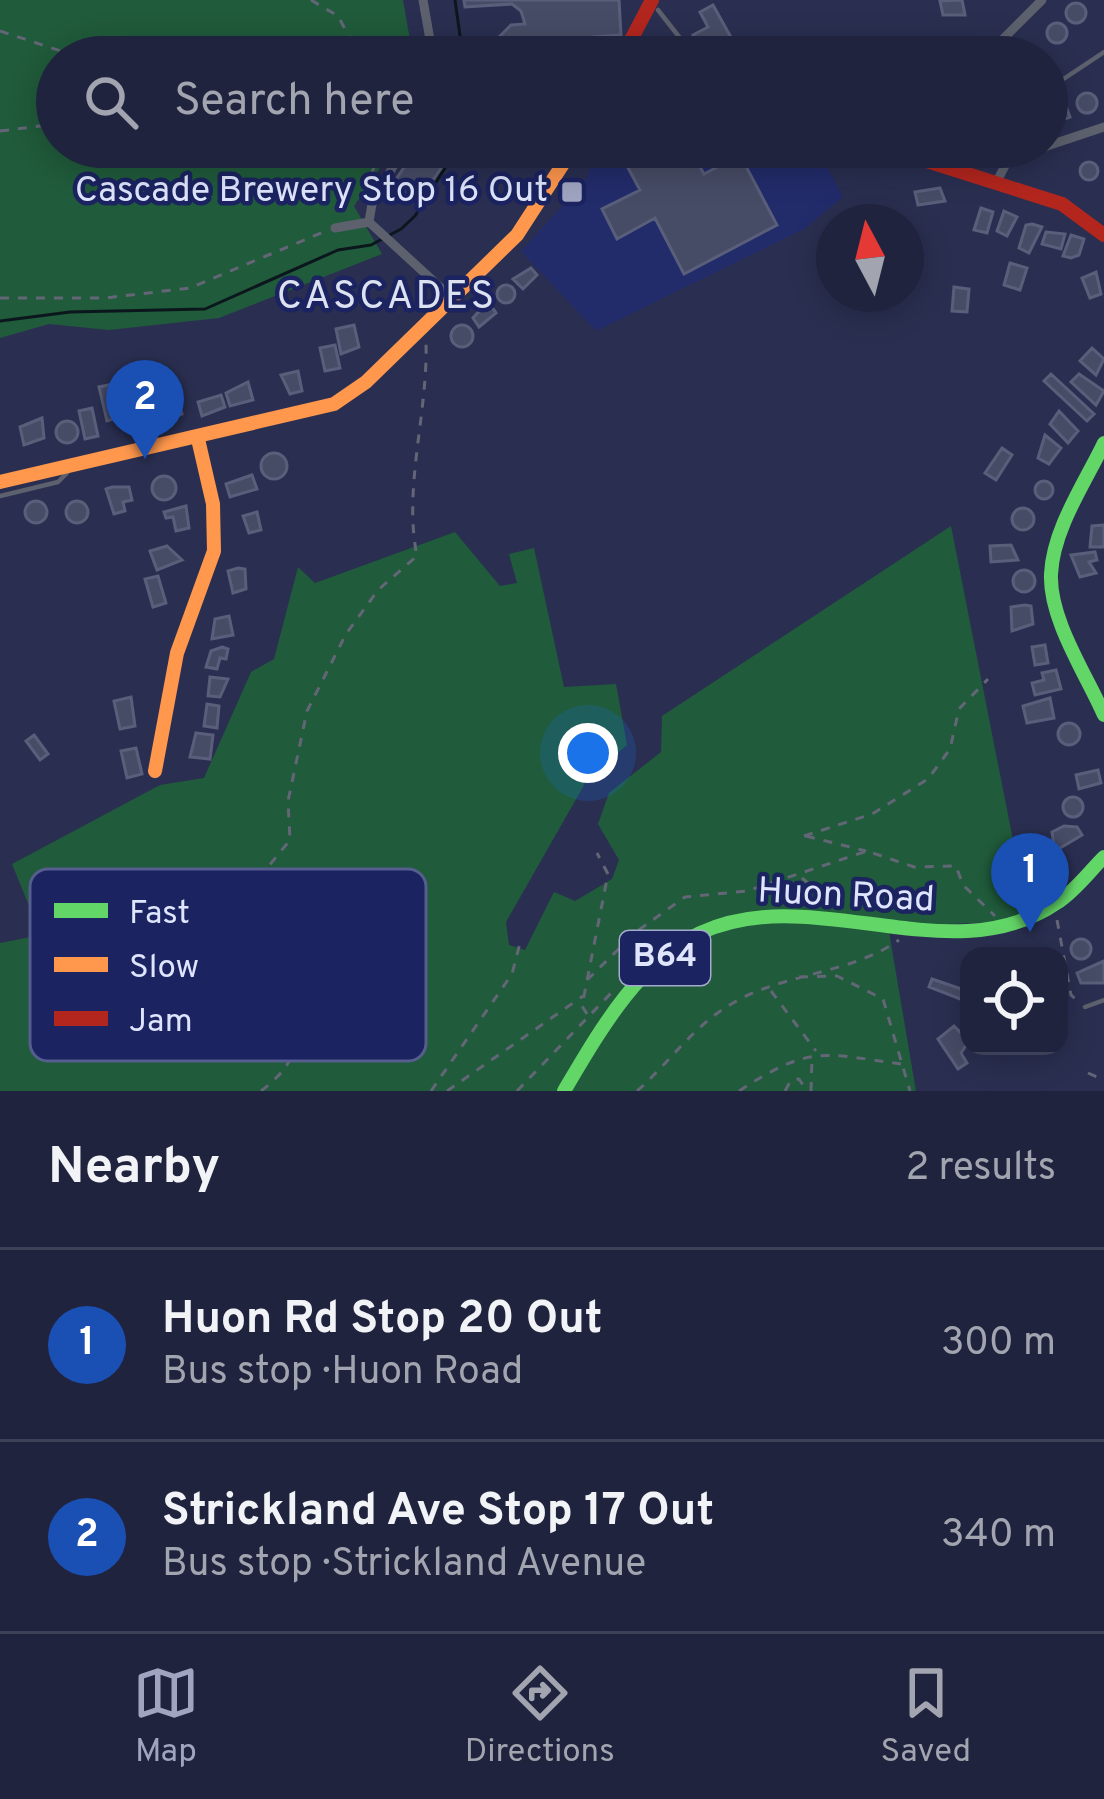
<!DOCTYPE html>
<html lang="en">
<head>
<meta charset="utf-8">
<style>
	:root { --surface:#20233d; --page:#282b44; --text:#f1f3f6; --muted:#a2a4b0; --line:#3d4057; --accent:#9fa5c0 }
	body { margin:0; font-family:Overpass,sans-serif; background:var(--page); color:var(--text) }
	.controls { position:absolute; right:36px; bottom:36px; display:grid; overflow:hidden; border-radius:24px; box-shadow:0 6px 30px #0003 }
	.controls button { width:108px; height:108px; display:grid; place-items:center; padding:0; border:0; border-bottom:3px solid var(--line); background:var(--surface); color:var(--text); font:60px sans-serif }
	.compass { position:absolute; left:816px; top:204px; width:108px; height:108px; border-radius:50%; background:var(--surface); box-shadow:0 6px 30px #0003; rotate:353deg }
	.you { position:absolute; left:588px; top:753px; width:42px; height:42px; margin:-30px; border:9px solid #fff; border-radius:50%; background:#1a73e8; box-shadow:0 0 0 18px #1a73e833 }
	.badge { display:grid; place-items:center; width:78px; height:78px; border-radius:50%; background:var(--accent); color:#fff; font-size:39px; font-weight:700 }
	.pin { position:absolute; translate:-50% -99px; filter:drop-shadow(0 3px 6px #0008) }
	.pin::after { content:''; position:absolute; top:63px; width:42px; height:36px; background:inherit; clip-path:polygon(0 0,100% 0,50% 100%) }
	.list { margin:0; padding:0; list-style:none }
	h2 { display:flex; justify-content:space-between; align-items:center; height:156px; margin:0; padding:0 48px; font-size:51px }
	h2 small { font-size:39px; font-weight:400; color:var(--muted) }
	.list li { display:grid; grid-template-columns:78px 1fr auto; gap:36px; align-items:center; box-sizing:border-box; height:192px; padding:0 48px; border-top:3px solid var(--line) }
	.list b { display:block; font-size:45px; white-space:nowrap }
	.list p { margin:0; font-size:39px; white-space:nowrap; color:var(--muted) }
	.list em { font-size:39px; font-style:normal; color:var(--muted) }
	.icon { flex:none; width:66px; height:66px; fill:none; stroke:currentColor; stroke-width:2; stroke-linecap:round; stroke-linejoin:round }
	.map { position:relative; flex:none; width:1104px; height:1091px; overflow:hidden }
	.search { position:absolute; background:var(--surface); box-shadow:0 6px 30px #0003; left:36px; right:36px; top:36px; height:132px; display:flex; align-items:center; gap:30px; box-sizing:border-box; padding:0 42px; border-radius:66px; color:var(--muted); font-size:45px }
	.sheet { height:540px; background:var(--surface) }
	nav { display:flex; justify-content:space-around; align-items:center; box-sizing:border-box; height:168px; border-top:3px solid var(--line); background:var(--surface); font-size:33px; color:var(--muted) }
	nav a { display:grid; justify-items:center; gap:6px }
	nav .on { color:var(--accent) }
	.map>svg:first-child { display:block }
	.built { fill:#232c6b }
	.green { fill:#205b3b }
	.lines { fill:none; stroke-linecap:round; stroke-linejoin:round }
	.stream { stroke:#0b171d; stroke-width:3 }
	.building { fill:#474c66; stroke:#595e7a; stroke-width:3 }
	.path { stroke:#636676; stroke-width:3; stroke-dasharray:9 9; stroke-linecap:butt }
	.lane { stroke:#5d616e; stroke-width:4.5 }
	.street { stroke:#5d616e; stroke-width:9 }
	.fast { stroke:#63d668; stroke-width:14 }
	.slow { stroke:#ff974d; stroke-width:14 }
	.jam { stroke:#b3261e; stroke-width:14 }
	.poi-dot { fill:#9fa5c0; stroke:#1b2360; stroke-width:4.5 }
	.labels { text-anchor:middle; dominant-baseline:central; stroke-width:9; stroke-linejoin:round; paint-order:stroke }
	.shield { fill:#1b2360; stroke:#a4abcd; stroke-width:3 }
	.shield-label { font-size:33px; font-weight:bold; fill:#dee5fc }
	.poi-label { font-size:36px; fill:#dee5fc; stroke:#1b2360; text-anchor:end }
	.street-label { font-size:36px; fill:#dee5fc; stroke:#1b2360 }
	.neighbourhood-label { font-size:39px; letter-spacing:3px; fill:#dde2f1; stroke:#1b2360 }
	.key { fill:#1b2360; stroke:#565d8f; stroke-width:3 }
	.key-label { font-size:33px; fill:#dee5fc }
</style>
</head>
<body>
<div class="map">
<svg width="1104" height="1091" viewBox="0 0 1104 1091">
	<rect width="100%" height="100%" fill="#2a2f51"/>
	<path class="built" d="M599 147H817L843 197 804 229 596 331 521 251 585 182Z"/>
	<path class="green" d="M0 0H403L413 57H57V147H394L354 206 382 254 219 318 109 330 49 324 0 338Z
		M951 526 1029 921 888 926 916 1091H0V943L41 935 12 864 160 785 204 778 251 672 274 659 298 567 315 583 455 532 500 586 517 583 509 554 534 548 564 687 616 684 627 745 587 780 506 922 509 945 525 950 554 892 575 901 612 879 619 860 598 824 609 793 661 752 662 716Z"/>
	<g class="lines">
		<path class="stream" d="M455 0 463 57
			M0 321 70 312 205 309 338 250 371 245 401 229 415 216 458 147"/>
	</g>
	<path class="building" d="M464 0H619L621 35 594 37 596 57H490L489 47 511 25 525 24 521 11 512 4 465 7Z
		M962 0 965 15H943L940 1Z
		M1066 13a10 10 0 1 1 20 0a10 10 0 1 1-20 0Z
		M713 5 737 48 724 57H705L693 35 708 27 700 12Z
		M1047 33a10 10 0 1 1 20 0a10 10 0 1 1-20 0Z
		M1077 103a10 10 0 1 1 20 0a10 10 0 1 1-20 0Z
		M1063 98 1070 117 1047 125V103Z
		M626 147H689L704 174 740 155 777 225 684 274 655 218 617 239 602 209 640 190 626 164 634 161Z
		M416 150 442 167 418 202 392 185Z
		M1080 171a9 9 0 1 1 18 0a9 9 0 1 1-18 0Z
		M940 188 945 201 918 205 915 192Z
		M981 208 993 212 987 233 974 230Z
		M1004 211 1017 217 1007 236 997 231Z
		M1032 224 1042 227 1029 253 1019 248 1026 225Z
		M1046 232 1065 234 1061 249 1042 244Z
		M1071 235 1084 239 1079 255 1071 258 1063 256Z
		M1010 263 1027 268 1020 290 1004 285Z
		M531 268 537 275 523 289 513 279Z
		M1096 272 1101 294 1090 298 1082 278Z
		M497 294a9 9 0 1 1 18 0a9 9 0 1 1-18 0Z
		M954 287 969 289 967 312 952 311Z
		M488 301 496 313 479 327 473 318Z
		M354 325 359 347 341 354 336 329Z
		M451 336a11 11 0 1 1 22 0a11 11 0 1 1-22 0Z
		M335 345 340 368 325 371 320 348Z
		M1092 348 1104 359 1096 375 1080 361Z
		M298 371 302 391 290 394 281 375Z
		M1051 374 1094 414 1087 421 1044 381Z
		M1079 374 1104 391 1096 405 1071 382Z
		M248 382 253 400 230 406 226 393Z
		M113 384 121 417 107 421 99 387Z
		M221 395 225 407 202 416 198 402Z
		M177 396 182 414 161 422 158 411 169 407 170 398Z
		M137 407H150L154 420 140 419 141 425 134 427 131 414Z
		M92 408 98 436 85 439 79 411Z
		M1059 411 1078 431 1068 443 1050 424Z
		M42 418 44 438 24 445 20 427Z
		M56 432a11 11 0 1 1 22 0a11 11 0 1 1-22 0Z
		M1045 435 1061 448 1049 464 1038 458Z
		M1002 448 1012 455 996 480 985 473Z
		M261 466a13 13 0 1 1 26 0a13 13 0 1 1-26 0Z
		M252 475 257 489 230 497 226 484Z
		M152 488a12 12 0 1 1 24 0a12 12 0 1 1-24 0Z
		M1035 490a9 9 0 1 1 18 0a9 9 0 1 1-18 0Z
		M112 487H129L132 500 123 502 125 511 114 514 106 489Z
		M66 512a11 11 0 1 1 22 0a11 11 0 1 1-22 0Z
		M25 512a11 11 0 1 1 22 0a11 11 0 1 1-22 0Z
		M186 506 189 528 176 531 173 517 166 518 164 512Z
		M1012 519a11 11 0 1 1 22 0a11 11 0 1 1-22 0Z
		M257 512 261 530 249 533 243 516Z
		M1104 525V547H1090L1092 526Z
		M1011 545 1018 560 991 562 990 546Z
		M167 546 182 560 157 570 150 551Z
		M1095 552 1097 560 1089 562 1096 573 1080 577 1071 555Z
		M238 568 245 569 246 589 233 593 228 571Z
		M1013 581a11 11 0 1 1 22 0a11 11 0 1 1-22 0Z
		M158 576 166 603 153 607 145 579Z
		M1025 605 1031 606 1033 624 1012 631 1011 607Z
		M229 616 233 635 212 639 215 619Z
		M1045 645 1048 663 1035 665 1032 647Z
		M222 647 228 649 226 659 220 658 217 669 206 667 211 651Z
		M1056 670 1061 689 1035 695 1032 683 1044 680 1042 673Z
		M210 677 228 679 220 697 208 696Z
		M131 697 135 726 120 729 114 701Z
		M1050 698 1054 718 1027 723 1023 706Z
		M207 704 219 706 217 728 204 726Z
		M1058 734a11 11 0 1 1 22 0a11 11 0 1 1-22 0Z
		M196 733 213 735 210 759 190 757Z
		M34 735 48 754 40 760 26 741Z
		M136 748 142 774 127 778 121 751Z
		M1098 770 1101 783 1079 789 1076 775Z
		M1063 807a10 10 0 1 1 20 0a10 10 0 1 1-20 0Z
		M1064 826 1077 827 1082 835 1055 851 1052 832Z
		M1071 949a10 10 0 1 1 20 0a10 10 0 1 1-20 0Z
		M1104 961V983H1081L1077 973Z
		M932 979 967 991 963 1000 929 987Z
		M954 1026 969 1041 961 1053 967 1063 958 1069 938 1039Z"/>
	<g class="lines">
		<path class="path" d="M311 0 338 16 360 57
			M0 31 79 57
			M0 131 57 124
			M365 192 374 167V147
			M0 298H105L190 288 328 230
			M804 836 872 814 928 779 950 749 959 709 988 679
			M806 836 866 851
			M802 878 831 903
			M1057 920 1071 995 1079 1002
			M799 977 837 976 883 999 910 1091
			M587 980 636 932 685 897 747 891 867 851 914 867 956 866 963 885 995 916
			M771 991 816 1051
			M587 1014 582 1006 608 874 597 853
			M1088 1073 1104 1080
			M261 1091C287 1071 303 1050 293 1017L266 1007 262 999 283 950 260 889 268 867 290 840 288 801 307 711 346 634 378 590 417 556C403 488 428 413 426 343
			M431 1091 512 974 520 943
			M447 1091 583 996
			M517 1091 615 989
			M637 1091C669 1063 694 1025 733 1003 784 973 851 974 899 940
			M739 1091C810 1045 821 1053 901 1064
			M785 1091 791 1080 799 1079 807 1091
			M811 1091 812 1057"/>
		<path class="lane" d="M658 10 695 57
			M1047 90 1104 52
			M1004 147 1007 162
			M0 496 58 482 67 473
			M1085 1007 1104 1000"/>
		<path class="street" d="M423 0 433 57
			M985 57 1042 0
			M1047 146 1104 127
			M404 147 372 204 369 222 453 299
			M996 183 1007 162 1044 147
			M335 228 369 222"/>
		<path class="fast" d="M1104 443C1085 483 1053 529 1051 574 1049 619 1086 674 1104 715
			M564 1091C598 1034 637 963 700 933 815 880 951 976 1058 902 1075 891 1090 871 1104 857"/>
		<path class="slow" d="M0 482 334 404 366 382 517 235 574 147
			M155 771 177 653 214 551 213 504 198 439"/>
		<path class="jam" d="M622 57 652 0
			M920 147 930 162 1062 204 1104 235"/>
	</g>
	<rect class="poi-dot" x="560" y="180" width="24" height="24" rx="6"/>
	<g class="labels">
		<rect class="shield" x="620" y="931" width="90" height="54" rx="9"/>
		<g class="shield-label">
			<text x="665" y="958">B64</text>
		</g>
		<g class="poi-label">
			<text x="548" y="192">Cascade Brewery Stop 16 Out</text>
		</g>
		<g class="street-label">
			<text transform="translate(846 897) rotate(3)">Huon Road</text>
		</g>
		<g class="neighbourhood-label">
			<text x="387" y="298">CASCADES</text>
		</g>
	</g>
	<rect x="30" y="869" width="396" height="192" rx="18" class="key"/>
	<rect x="54" y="903" width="54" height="15" fill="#63d668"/>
	<rect x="54" y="957" width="54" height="15" fill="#ff974d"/>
	<rect x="54" y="1011" width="54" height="15" fill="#b3261e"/>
	<g class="key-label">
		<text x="129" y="923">Fast</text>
		<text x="129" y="977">Slow</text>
		<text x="129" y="1031">Jam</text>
	</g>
</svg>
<div class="controls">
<button><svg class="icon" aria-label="locate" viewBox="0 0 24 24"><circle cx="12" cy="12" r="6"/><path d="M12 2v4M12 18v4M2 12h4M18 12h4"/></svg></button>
</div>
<svg class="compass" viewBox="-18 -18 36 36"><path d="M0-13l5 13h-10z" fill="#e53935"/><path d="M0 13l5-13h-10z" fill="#a2a4b0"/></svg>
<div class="you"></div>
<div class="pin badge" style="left:1030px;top:932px;background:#1a4fb4">1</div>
<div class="pin badge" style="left:145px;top:459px;background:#1a4fb4">2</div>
<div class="search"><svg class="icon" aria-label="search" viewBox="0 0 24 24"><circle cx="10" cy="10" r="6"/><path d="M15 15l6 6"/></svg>Search here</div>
</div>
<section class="sheet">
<h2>Nearby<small>2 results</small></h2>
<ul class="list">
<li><span class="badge" style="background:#1a4fb4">1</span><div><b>Huon Rd Stop 20 Out</b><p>Bus stop · Huon Road</p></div><em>300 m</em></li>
<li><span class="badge" style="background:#1a4fb4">2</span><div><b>Strickland Ave Stop 17 Out</b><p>Bus stop · Strickland Avenue</p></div><em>340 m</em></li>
</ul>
</section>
<nav>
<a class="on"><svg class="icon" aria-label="map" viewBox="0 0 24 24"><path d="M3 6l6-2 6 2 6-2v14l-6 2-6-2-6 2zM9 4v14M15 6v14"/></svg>Map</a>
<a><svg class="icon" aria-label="directions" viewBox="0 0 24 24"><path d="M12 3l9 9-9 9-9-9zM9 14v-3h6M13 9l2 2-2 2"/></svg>Directions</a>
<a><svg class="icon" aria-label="saved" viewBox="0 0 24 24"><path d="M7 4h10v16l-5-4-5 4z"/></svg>Saved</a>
</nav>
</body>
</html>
